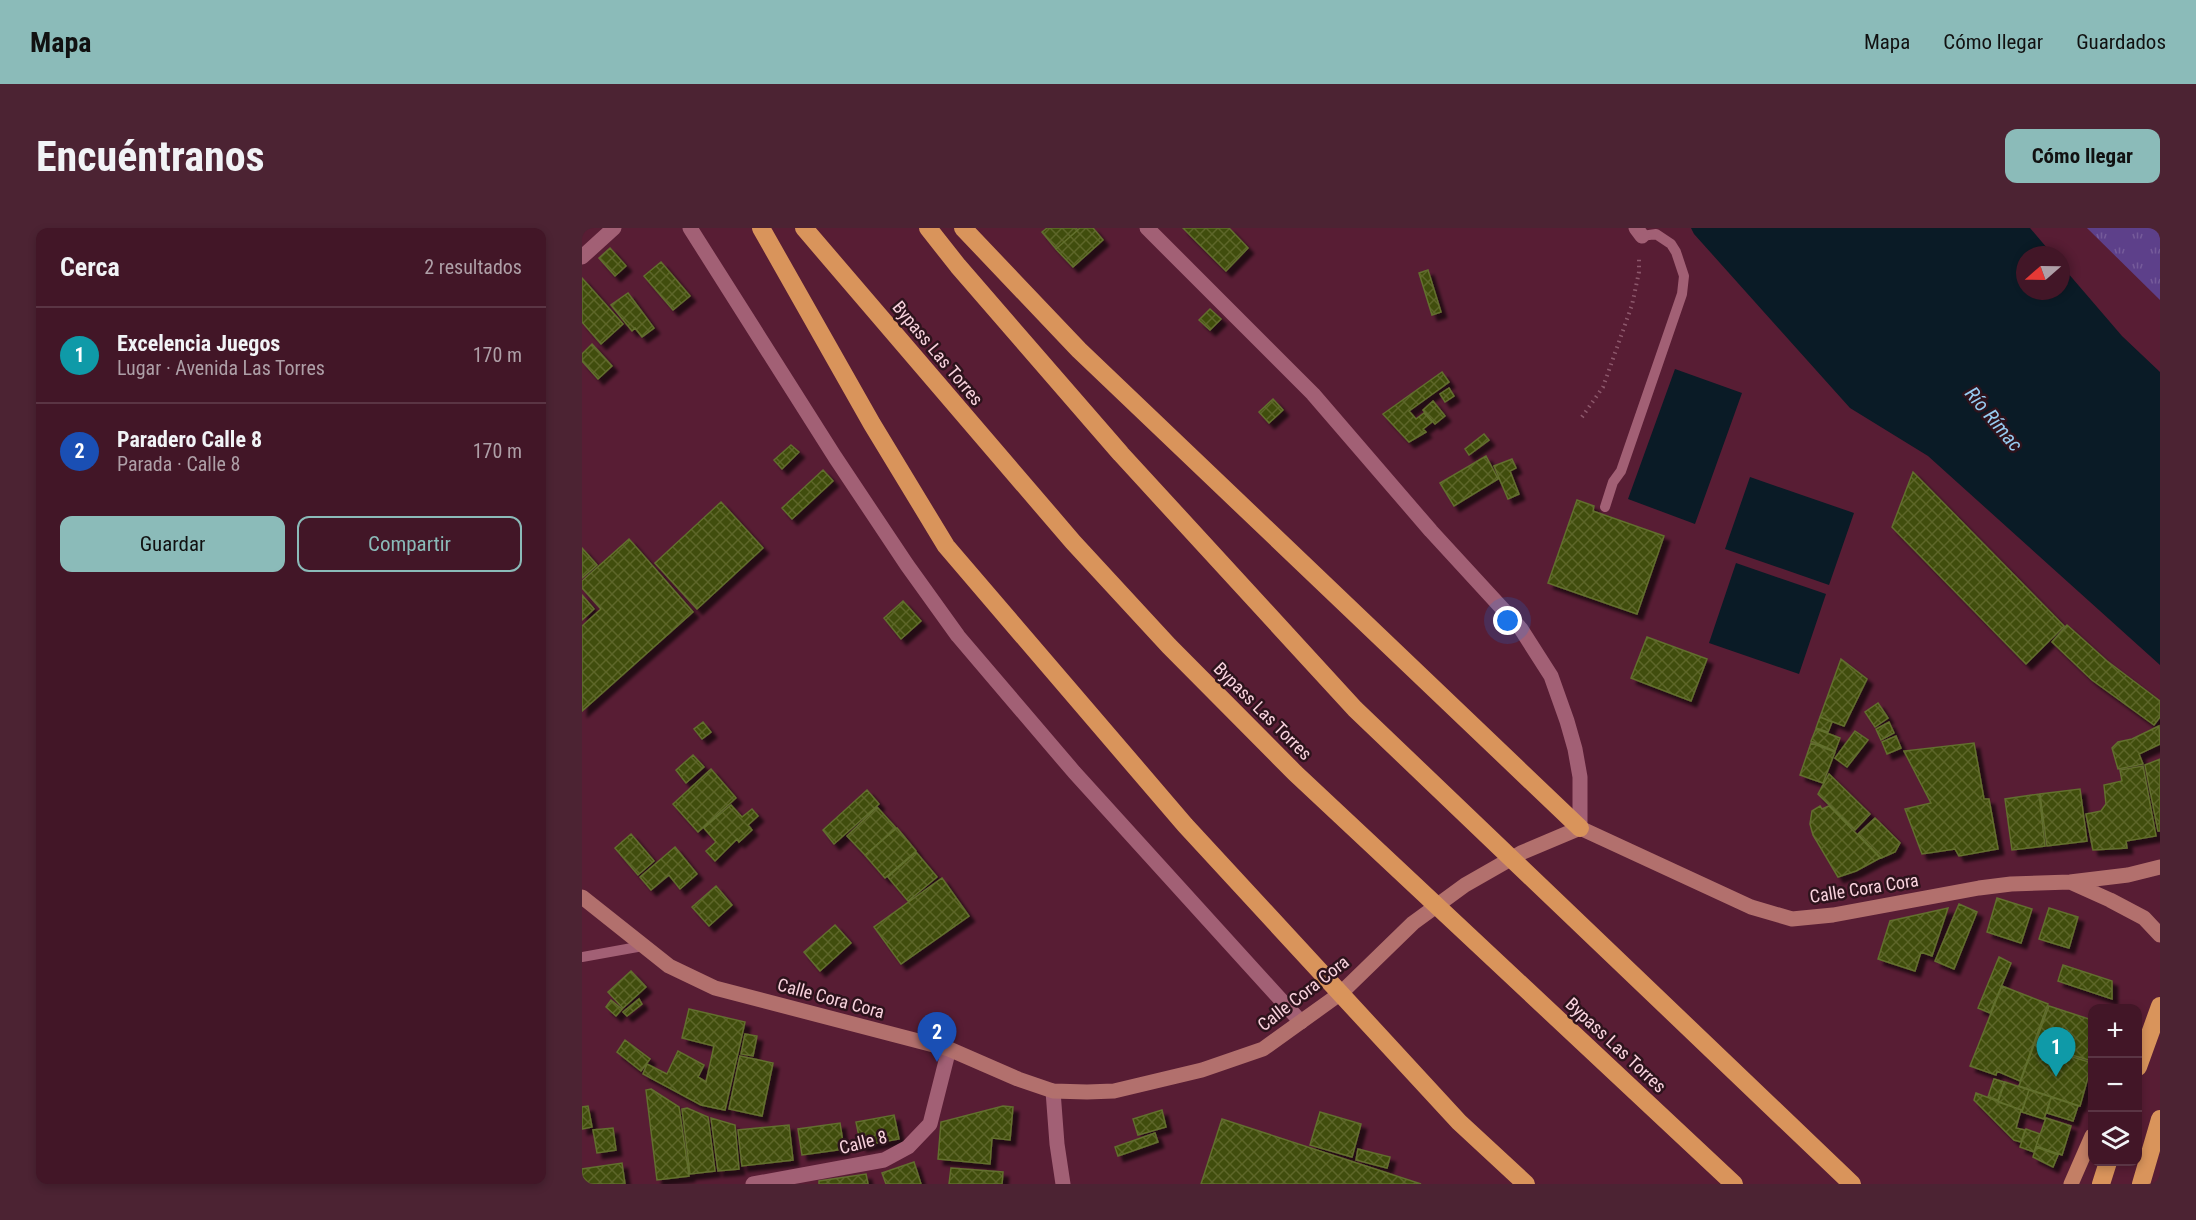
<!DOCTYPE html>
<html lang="es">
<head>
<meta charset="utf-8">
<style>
	:root { --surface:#421627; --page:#4c2333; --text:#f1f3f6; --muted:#ae9fa7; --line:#5a3544; --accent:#8bbbb9 }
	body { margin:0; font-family:"Roboto Condensed",sans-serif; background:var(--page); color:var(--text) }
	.controls { position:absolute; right:18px; bottom:18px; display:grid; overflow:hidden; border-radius:12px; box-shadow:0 3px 9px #0003 }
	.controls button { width:54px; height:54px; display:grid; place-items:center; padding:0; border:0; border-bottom:2px solid var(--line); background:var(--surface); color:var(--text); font:30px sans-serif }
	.compass { position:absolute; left:1434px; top:18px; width:54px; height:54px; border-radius:50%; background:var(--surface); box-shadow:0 3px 9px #0003; rotate:250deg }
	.you { position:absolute; left:926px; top:393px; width:21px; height:21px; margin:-15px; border:4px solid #fff; border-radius:50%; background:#1a73e8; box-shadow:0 0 0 9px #1a73e833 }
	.badge { display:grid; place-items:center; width:39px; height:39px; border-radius:50%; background:var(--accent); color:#fff; font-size:20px; font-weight:700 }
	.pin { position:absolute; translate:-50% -50px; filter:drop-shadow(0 2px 3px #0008) }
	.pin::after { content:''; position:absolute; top:32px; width:21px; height:18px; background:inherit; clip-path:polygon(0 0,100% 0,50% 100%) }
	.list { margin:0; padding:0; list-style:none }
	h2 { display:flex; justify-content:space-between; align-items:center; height:78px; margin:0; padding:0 24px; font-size:26px }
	h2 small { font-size:20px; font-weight:400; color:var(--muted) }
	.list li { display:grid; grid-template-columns:39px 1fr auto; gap:18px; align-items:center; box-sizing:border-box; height:96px; padding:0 24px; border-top:2px solid var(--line) }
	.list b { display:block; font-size:22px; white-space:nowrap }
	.list p { margin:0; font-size:20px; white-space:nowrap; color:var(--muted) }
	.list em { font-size:20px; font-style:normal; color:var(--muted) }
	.actions { display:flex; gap:12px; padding:18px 24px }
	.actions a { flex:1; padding:14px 0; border:2px solid var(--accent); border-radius:12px; text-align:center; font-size:21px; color:var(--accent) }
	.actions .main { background:var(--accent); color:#111 }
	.icon { flex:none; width:33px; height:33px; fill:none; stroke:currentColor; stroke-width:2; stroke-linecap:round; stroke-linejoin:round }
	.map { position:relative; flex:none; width:1578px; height:956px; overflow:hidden; border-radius:12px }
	header { display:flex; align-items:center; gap:36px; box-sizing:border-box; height:84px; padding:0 30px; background:var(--accent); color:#111 }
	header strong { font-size:28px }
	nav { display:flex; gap:33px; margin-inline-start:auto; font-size:21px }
	.intro { display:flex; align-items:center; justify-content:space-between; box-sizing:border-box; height:144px; padding:0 36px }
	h1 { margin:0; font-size:42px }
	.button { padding:15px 27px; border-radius:12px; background:var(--accent); color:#111; font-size:21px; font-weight:700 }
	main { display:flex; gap:36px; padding:0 36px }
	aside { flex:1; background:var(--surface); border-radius:12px; box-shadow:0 3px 9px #0003 }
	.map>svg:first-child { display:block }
	.park { fill:url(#park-tufts) }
	.water { fill:#0a1b26 }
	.building { fill:url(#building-cross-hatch); stroke:#626f2f; stroke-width:1.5; filter:url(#shadow) }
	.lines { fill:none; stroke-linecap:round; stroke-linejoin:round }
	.path { stroke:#8d586c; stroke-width:4; stroke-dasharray:1.5 4.5; stroke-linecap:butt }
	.lane { stroke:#a26075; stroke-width:10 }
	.street { stroke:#a26075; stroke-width:15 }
	.secondary { stroke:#b2706d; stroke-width:15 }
	.primary { stroke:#c37f65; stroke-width:15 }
	.highway { stroke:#d9945b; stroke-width:18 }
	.labels { text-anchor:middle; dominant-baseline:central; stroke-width:5; stroke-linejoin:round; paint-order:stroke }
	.street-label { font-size:18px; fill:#f9d3de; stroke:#2d131c }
	.water-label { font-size:20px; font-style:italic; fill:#97cbf0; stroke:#2d131c }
</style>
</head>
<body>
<header>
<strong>Mapa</strong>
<nav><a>Mapa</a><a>Cómo llegar</a><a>Guardados</a></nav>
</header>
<div class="intro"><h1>Encuéntranos</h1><a class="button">Cómo llegar</a></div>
<main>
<aside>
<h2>Cerca<small>2 resultados</small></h2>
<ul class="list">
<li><span class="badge" style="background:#0f9aa8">1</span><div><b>Excelencia Juegos</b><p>Lugar · Avenida Las Torres</p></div><em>170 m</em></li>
<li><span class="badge" style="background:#1a4fb4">2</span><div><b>Paradero Calle 8</b><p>Parada · Calle 8</p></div><em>170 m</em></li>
</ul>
<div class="actions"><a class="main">Guardar</a><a>Compartir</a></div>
</aside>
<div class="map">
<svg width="1578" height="956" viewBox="0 0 1578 956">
	<defs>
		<pattern id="park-tufts" width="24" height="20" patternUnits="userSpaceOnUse" patternTransform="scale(1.5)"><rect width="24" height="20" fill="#5d408a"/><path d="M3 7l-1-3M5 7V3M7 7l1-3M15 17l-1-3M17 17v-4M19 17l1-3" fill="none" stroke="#755b9a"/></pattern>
		<pattern id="building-cross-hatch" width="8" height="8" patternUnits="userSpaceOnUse" patternTransform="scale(1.5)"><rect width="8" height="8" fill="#414d07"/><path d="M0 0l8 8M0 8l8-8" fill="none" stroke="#5d662b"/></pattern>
		<filter id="shadow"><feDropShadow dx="5.5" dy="5.5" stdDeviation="1.5" flood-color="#0009"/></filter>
	</defs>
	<rect width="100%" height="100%" fill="#581d34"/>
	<path class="park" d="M1505 0H1578V72Z"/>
	<path class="water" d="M1109 0H1448L1471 27H1443V63H1479V37L1540 108 1578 144V437L1346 228 1268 180 1112 6Z
		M1093 141 1160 165 1113 296 1046 271Z
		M1168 249 1272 285 1247 357 1143 321Z
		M1154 335 1244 366 1217 446 1127 415Z"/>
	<path class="building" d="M465 0H494L496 2 474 21 460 4Z
		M498 0H511L521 12 491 39 474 21Z
		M601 0H647L666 20 644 43Z
		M28 20 44 38 33 48 17 30Z
		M79 34 108 68 91 82 62 48Z
		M846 42 859 84 850 87 837 45Z
		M0 50 41 96 19 116 0 94Z
		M46 65 72 100 60 109 53 100 50 103 29 77Z
		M628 81 639 91 628 102 617 92Z
		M10 116 30 138 16 151 0 133V126Z
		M860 144 867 154 827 183 834 191 842 185 850 194 841 201 844 204 827 214 801 186Z
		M867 160 872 168 863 174 858 166Z
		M691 171 701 182 687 195 677 184Z
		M851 173 863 188 853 196 841 182Z
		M902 206 907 212 887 227 883 221Z
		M209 217 217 224 200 241 192 232Z
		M904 228 916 251 872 278 858 255Z
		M930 231 934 240 928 243 937 266 926 271 912 238Z
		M241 242 251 253 210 291 200 280Z
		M1331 244 1482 398 1444 436 1310 299Z
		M995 272 1012 278 1011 283 1082 308 1055 386 966 355Z
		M139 274 181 320 115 381 73 335Z
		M47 311 111 384 0 483V398L19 381 0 360V353Z
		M0 320 15 337 0 350Z
		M0 367 12 381 0 392Z
		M321 373 339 393 319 411 302 390Z
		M1485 397 1525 433 1578 473V489L1572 497 1510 452 1470 414Z
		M1065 409 1125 431 1109 473 1049 450Z
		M1259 431 1285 451 1262 498 1238 489Z
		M1296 475 1306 490 1293 499 1283 484Z
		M1238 489 1250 494 1246 504 1234 500Z
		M121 494 129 504 120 511 112 501Z
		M1307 494 1312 505 1299 512 1294 501Z
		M1577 498 1578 516 1557 526 1561 536 1536 541 1530 520 1536 514 1550 511Z
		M1234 501 1258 510 1253 523 1229 513Z
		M1273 503 1286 512 1265 539 1253 530Z
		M1314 508 1319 520 1305 526 1300 514Z
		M1229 515 1253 524 1241 555 1218 547Z
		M1392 515 1402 571H1407L1416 621 1377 628 1373 621 1340 626 1323 581 1349 575 1322 523Z
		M111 527 122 539 104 555 94 542Z
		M1578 531V603H1576L1563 537Z
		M1561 538 1574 608 1544 613 1545 620 1511 622 1504 586 1519 583 1524 576 1522 557 1540 553 1538 542Z
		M129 541 154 570 116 604 91 576Z
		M1247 546 1288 586 1273 602 1236 566Z
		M1498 561 1505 613 1465 618 1458 566Z
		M285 562 297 576 252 616 241 602Z
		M1457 566 1463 618 1430 622 1423 571Z
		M149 577 160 589 170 581 176 588 166 597 170 602 157 614 155 611 133 633 124 623 134 614 122 600Z
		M1238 578 1240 581 1247 578 1298 630 1274 643 1256 649 1231 607 1228 596 1230 583Z
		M295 579 314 600 283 627 265 608Z
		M1293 590 1318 615 1313 624 1299 630 1276 606Z
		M315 600 334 623 303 650 283 627Z
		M49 606 72 633 56 647 33 620Z
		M93 619 115 646 98 661 87 647 69 662 58 649Z
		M334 624 355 649 326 673 306 649Z
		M360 650 387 688 319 736 292 699Z
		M134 658 150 677 127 698 110 679Z
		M1415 670 1450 681 1439 715 1405 704Z
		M1377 676 1395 684 1372 741 1353 733Z
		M1366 680 1350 728 1339 724 1333 743 1296 731 1308 693Z
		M1467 680 1496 689 1487 720 1457 711Z
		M253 697 269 715 238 743 222 724Z
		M1417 729 1429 735 1408 785 1396 780Z
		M1481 737 1530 753V771L1476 753Z
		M49 743 64 759 41 780 26 764Z
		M1420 758 1466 776 1438 853 1415 843 1414 847 1388 838Z
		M57 771 60 776 45 788 41 784Z
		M29 772 40 781 34 788 24 779Z
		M1467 778 1510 792V833L1453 816Z
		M107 781 163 794 143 882 119 877 61 846 65 836 85 846 96 823 122 837 116 849 124 854 132 818 100 810Z
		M163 806 175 808 171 828 159 826Z
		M43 812 68 831 59 843 35 824Z
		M1452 817 1510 835 1498 878 1437 858Z
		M158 828 191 835 180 888 147 881Z
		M1412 851 1422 854 1416 872 1406 869Z
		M1423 854 1447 862 1440 882 1416 874Z
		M69 861 97 879 107 948 75 952 64 862Z
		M1447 862 1469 869 1462 891 1440 884Z
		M1394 865 1439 882 1434 900 1443 902 1439 914 1432 912 1392 872Z
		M1469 869 1496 878 1491 893 1465 885Z
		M6 878 10 899 0 901V879Z
		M421 878 431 879 428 912 410 910 408 936 356 931 359 894Z
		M105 880 126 889 133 943 108 946 100 881Z
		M580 882 584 899 556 907 551 891Z
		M738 884 779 896 770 929 728 917Z
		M312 887 317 911 279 918 274 894Z
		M129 890 153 897 157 941 136 943Z
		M1464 890 1489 898 1480 927 1454 918Z
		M640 891 839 956H619Z
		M258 895 262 921 220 927 216 901Z
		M207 897 211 932 160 938 156 902Z
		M31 900 34 922 15 925 11 902Z
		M1444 901 1458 906 1452 924 1438 919Z
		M573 905 576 914 536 928 533 919Z
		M1454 919 1476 927 1471 939 1451 929Z
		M776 921 808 929 805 940 774 932Z
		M332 934 339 956H304L300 945Z
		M40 935 43 956H0V941Z
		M369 940 421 944 420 956H367Z
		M284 946 286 956H237V953Z"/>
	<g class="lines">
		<path class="path" d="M1000 189 1021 159 1050 77 1057 44V28"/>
		<path class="lane" d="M1023 279 1031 254 1039 243 1100 66 1102 48 1094 24 1089 16 1074 6 1060 8
			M0 729 61 718"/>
		<path class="street" d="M108 0 253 229 325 337 376 408 492 544 719 794
			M565 0 731 166 849 303 939 401 969 448 985 493 993 521 998 549V600
			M1054 0 1060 8
			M0 29 32 0
			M471 863 475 916 481 956
			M171 956 302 932 326 919 348 896 367 821"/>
		<path class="secondary" d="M1488 654 1528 672 1562 690 1578 707
			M0 669 87 738 133 760 367 821 436 851 471 863 505 864 532 863 620 842 681 821 759 765 831 695 883 657 939 625 998 600 1169 679 1210 691 1251 687 1397 660 1429 656 1488 654 1546 647 1578 639"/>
		<path class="primary" d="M1489 956 1510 908"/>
		<path class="highway" d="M179 0 290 196 364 318 603 597 877 894 944 956
			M222 0 491 314 587 418 713 545 1152 956
			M346 0 376 38 539 226 773 481 1270 956
			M381 0 497 122 998 600
			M1556 839 1578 778
			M1519 956 1526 934
			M1559 956 1578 891"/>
	</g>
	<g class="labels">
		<g class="street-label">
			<text transform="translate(356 125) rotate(50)">Bypass Las Torres</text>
			<text transform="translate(681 483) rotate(45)">Bypass Las Torres</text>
			<text transform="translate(1282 660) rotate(-9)">Calle Cora Cora</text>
			<text transform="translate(721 765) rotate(-38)">Calle Cora Cora</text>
			<text transform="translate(249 770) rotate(15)">Calle Cora Cora</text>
			<text transform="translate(1034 817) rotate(43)">Bypass Las Torres</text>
			<text transform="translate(281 914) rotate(-14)">Calle 8</text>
		</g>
		<g class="water-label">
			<text transform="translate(1412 191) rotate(50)">Río Rímac</text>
		</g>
	</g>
</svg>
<div class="controls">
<button>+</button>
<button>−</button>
<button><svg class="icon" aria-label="layers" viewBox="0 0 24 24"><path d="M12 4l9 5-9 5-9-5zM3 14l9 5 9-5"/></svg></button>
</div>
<svg class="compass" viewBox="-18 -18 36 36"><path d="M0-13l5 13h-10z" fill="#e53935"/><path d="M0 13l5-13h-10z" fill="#ae9fa7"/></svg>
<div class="you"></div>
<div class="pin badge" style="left:1474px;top:849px;background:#0f9aa8">1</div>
<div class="pin badge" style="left:355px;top:834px;background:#1a4fb4">2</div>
</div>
</main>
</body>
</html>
